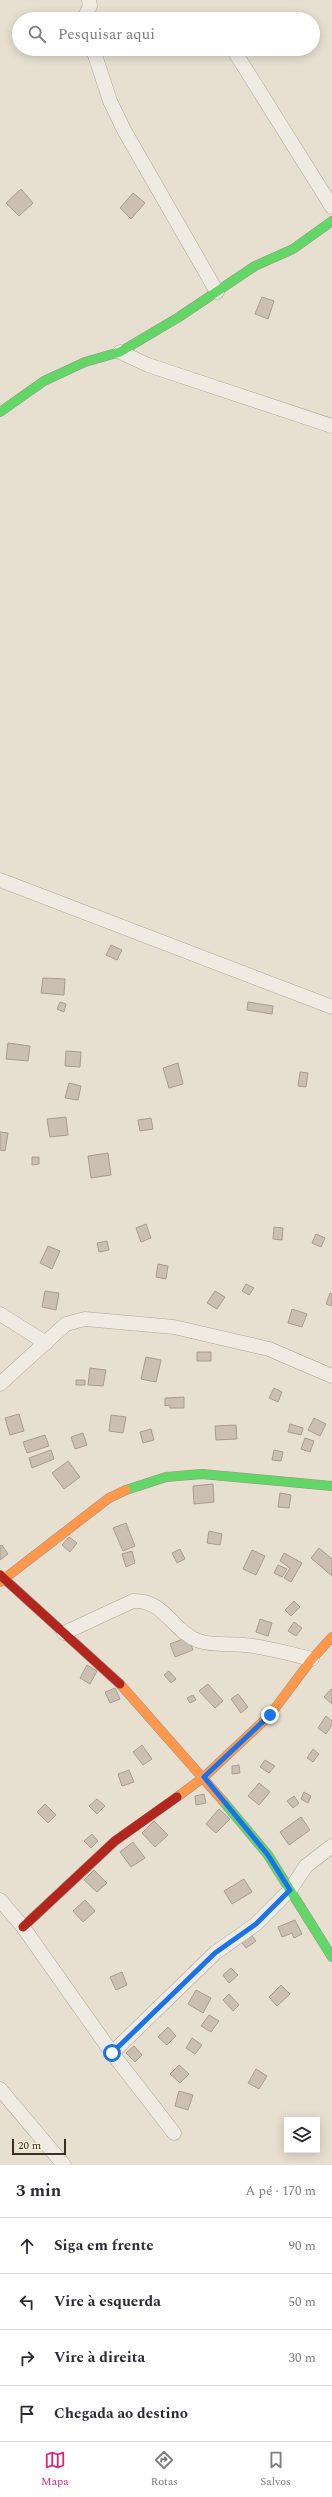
<!DOCTYPE html>
<html lang="pt">
<head>
<meta charset="utf-8">
<style>
	:root { --surface:#fff; --page:#f7f7f7; --text:#2b2b33; --muted:#7c7c81; --line:#e1e1e2; --accent:#db2777 }
	body { margin:0; font-family:Spectral,serif; background:var(--page); color:var(--text) }
	.controls { position:absolute; right:12px; bottom:12px; display:grid; overflow:hidden; border-radius:0px; box-shadow:0 2px 10px #0003 }
	.controls button { width:36px; height:36px; display:grid; place-items:center; padding:0; border:0; border-bottom:1px solid var(--line); background:var(--surface); color:var(--text); font:20px sans-serif }
	.scale { position:absolute; left:12px; bottom:10px; width:54px; box-sizing:border-box; padding-left:4px; border:2px solid #3d2e20; border-top:0; font-size:11px; line-height:14px; white-space:nowrap; color:#3d2e20; -webkit-text-stroke:3px #f7eed8; paint-order:stroke }
	.stop { position:absolute; width:12px; height:12px; margin:-9px; border:3px solid #1a73e8; border-radius:50%; background:#fff }
	.stop.end { background:#1a73e8; border-color:#fff; box-shadow:0 1px 4px #0008 }
	.list { margin:0; padding:0; list-style:none }
	h2 { display:flex; justify-content:space-between; align-items:center; height:52px; margin:0; padding:0 16px; font-size:17px }
	h2 small { font-size:13px; font-weight:400; color:var(--muted) }
	.list li { display:grid; grid-template-columns:26px 1fr auto; gap:12px; align-items:center; box-sizing:border-box; height:56px; padding:0 16px; border-top:1px solid var(--line) }
	.list b { display:block; font-size:15px; white-space:nowrap }
	.list em { font-size:13px; font-style:normal; color:var(--muted) }
	.icon { flex:none; width:22px; height:22px; fill:none; stroke:currentColor; stroke-width:2; stroke-linecap:round; stroke-linejoin:round }
	.map { position:relative; flex:none; width:332px; height:2165px; overflow:hidden }
	.search { position:absolute; background:var(--surface); box-shadow:0 2px 10px #0003; left:12px; right:12px; top:12px; height:44px; display:flex; align-items:center; gap:10px; box-sizing:border-box; padding:0 14px; border-radius:22px; color:var(--muted); font-size:15px }
	.sheet { height:276px; background:var(--surface) }
	nav { display:flex; justify-content:space-around; align-items:center; box-sizing:border-box; height:56px; border-top:1px solid var(--line); background:var(--surface); font-size:11px; color:var(--muted) }
	nav a { display:grid; justify-items:center; gap:2px }
	nav .on { color:var(--accent) }
	.map>svg:first-child { display:block }
	.building { fill:#cbbfb2; stroke:#a89c90 }
	.lines { fill:none; stroke-linecap:round; stroke-linejoin:round }
	.street-casing { stroke:#ada599; stroke-width:15 }
	.fast-casing { stroke:#9c958a; stroke-width:10 }
	.slow-casing { stroke:#9c958a; stroke-width:10 }
	.jam-casing { stroke:#9c958a; stroke-width:10 }
	.street { stroke:#efebe3; stroke-width:14 }
	.fast { stroke:#63d668; stroke-width:9 }
	.slow { stroke:#ff974d; stroke-width:9 }
	.jam { stroke:#b3261e; stroke-width:9 }
	.route { stroke:#1a73e8; stroke-width:5 }
</style>
</head>
<body>
<div class="map">
<svg width="332" height="2165" viewBox="0 0 332 2165">
	<rect width="100%" height="100%" fill="#e7e0d1"/>
	<path class="building" d="M21 189 33 203 19 216 6 203Z
		M133 193 145 203 131 219 120 208Z
		M262 297 274 301 268 319 255 314Z
		M111 945 122 950 117 960 106 955Z
		M43 978 65 979 64 995 41 993Z
		M60 1002 66 1004 64 1012 57 1009Z
		M248 1002 273 1006 272 1014 247 1010Z
		M8 1043 30 1046 28 1061 6 1059Z
		M66 1051 81 1052 80 1067 65 1066Z
		M178 1063 183 1084 169 1088 163 1068Z
		M300 1072 308 1073 306 1087 298 1086Z
		M69 1083 81 1086 78 1100 65 1098Z
		M66 1117 68 1135 50 1137 47 1119Z
		M151 1118 153 1129 140 1131 138 1120Z
		M0 1132 8 1133 5 1151 0 1150Z
		M108 1153 111 1175 91 1178 88 1156Z
		M32 1157H39V1164L32 1165Z
		M146 1224 151 1238 141 1242 136 1228Z
		M274 1227 283 1228 282 1240 273 1239Z
		M316 1234 325 1238 321 1247 312 1243Z
		M107 1241 109 1250 99 1252 97 1243Z
		M48 1246 60 1251 52 1269 40 1263Z
		M158 1264 168 1266 166 1279 156 1277Z
		M246 1284 254 1288 249 1295 242 1291Z
		M45 1291 59 1293 56 1310 42 1307Z
		M215 1291 225 1297 217 1309 207 1303Z
		M330 1293 332 1294V1306L326 1304Z
		M292 1309 307 1314 302 1327 288 1323Z
		M197 1352H211V1361H197Z
		M146 1357 161 1360 156 1382 141 1379Z
		M90 1368 106 1370 103 1386 88 1385Z
		M76 1380H85V1385H76Z
		M274 1388 282 1392 278 1402 269 1398Z
		M184 1397V1408H170V1405L165 1406V1398Z
		M19 1414 24 1431 10 1435 5 1418Z
		M111 1415 126 1417 123 1433 109 1431Z
		M314 1418 326 1424 320 1436 308 1430Z
		M290 1424 303 1428 301 1435 288 1432Z
		M236 1425 237 1439 216 1440 215 1426Z
		M151 1429 154 1440 143 1443 140 1432Z
		M83 1433 87 1445 75 1449 71 1437Z
		M45 1435 49 1446 27 1453 23 1442Z
		M305 1438 314 1441 310 1452 301 1449Z
		M51 1450 54 1459 32 1468 29 1458Z
		M274 1450 283 1452 281 1461 272 1460Z
		M68 1461 80 1477 64 1489 52 1473Z
		M213 1484 214 1502 194 1504 193 1486Z
		M280 1493 291 1495 289 1508 278 1507Z
		M126 1523 135 1546 123 1551 113 1528Z
		M209 1531 222 1534 220 1545 207 1543Z
		M69 1537 77 1543 70 1552 62 1545Z
		M2 1545 8 1554 0 1560V1546Z
		M319 1548 332 1559V1576L311 1558Z
		M180 1549 185 1559 177 1563 172 1553Z
		M252 1550 265 1556 256 1575 243 1569Z
		M132 1551 135 1563 126 1567 122 1554Z
		M284 1553 302 1563 291 1582 284 1578 290 1568 280 1561Z
		M278 1565 287 1569 282 1577 274 1573Z
		M294 1601 300 1607 291 1616 285 1610Z
		M260 1619 272 1623 268 1636 256 1632Z
		M294 1622 302 1628 296 1636 288 1631Z
		M188 1637 193 1650 175 1657 170 1644Z
		M87 1665 97 1671 90 1684 80 1678Z
		M169 1671 176 1679 171 1683 164 1675Z
		M208 1684 223 1701 215 1708 199 1691Z
		M115 1688 120 1699 110 1703 105 1692Z
		M331 1689 332 1690V1704L324 1697Z
		M238 1694 248 1707 241 1713 231 1699Z
		M193 1695 196 1700 190 1703 187 1698Z
		M326 1716 332 1721V1725L326 1734 318 1728Z
		M142 1745 152 1759 143 1765 133 1752Z
		M313 1749 319 1754 313 1762 307 1758Z
		M265 1760 275 1766 269 1773 260 1767Z
		M239 1765 240 1773 232 1774V1766Z
		M129 1770 134 1782 122 1786 118 1774Z
		M259 1783 270 1792 259 1805 248 1796Z
		M304 1792 311 1796 308 1803 301 1799Z
		M204 1794 206 1803 196 1805 195 1796Z
		M294 1796 299 1803 293 1808 287 1801Z
		M97 1799 105 1806 97 1814 89 1806Z
		M45 1804 56 1815 48 1823 37 1812Z
		M219 1809 230 1819 216 1833 206 1824Z
		M301 1817 310 1830 289 1845 280 1832Z
		M154 1821 168 1835 155 1847 142 1833Z
		M92 1834 98 1841 91 1848 84 1841Z
		M133 1842 145 1858 131 1867 120 1852Z
		M94 1870 107 1883 97 1892 84 1880Z
		M244 1879 252 1892 232 1904 224 1891Z
		M85 1900 95 1911 83 1922 73 1911Z
		M295 1920 302 1934 294 1938 292 1933 282 1937 278 1927Z
		M249 1932 256 1941 246 1948 239 1939Z
		M231 1968 238 1975 229 1983 223 1975Z
		M122 1972 127 1985 116 1990 110 1977Z
		M281 1985 290 1994 277 2006 269 1997Z
		M196 1990 211 1998 203 2013 188 2004Z
		M229 1994 239 2005 233 2011 223 2000Z
		M209 2015 219 2021 211 2032 201 2026Z
		M168 2027 176 2036 167 2045 158 2037Z
		M192 2038 202 2045 195 2054 186 2048Z
		M134 2046 142 2055 135 2062 126 2053Z
		M179 2065 189 2074 180 2083 170 2074Z
		M256 2069 267 2076 259 2089 248 2083Z
		M179 2091 193 2095 188 2110 175 2106Z"/>
	<g class="lines">
		<g class="street-casing">
			<path id="street" d="M84 19 90 6 89 0
				M93 49 110 101 124 130 217 292
				M233 49 332 207
				M120 352 148 365 332 426
				M0 880 332 1007
				M0 1314 46 1343
				M0 1384 66 1324 85 1319 174 1327 269 1349 332 1376
				M64 1633 133 1601C164 1599 173 1632 199 1641 214 1646 230 1643 245 1645 267 1647 290 1654 312 1659
				M0 1900 23 1927 112 2053 174 2133
				M112 2053 215 1953 256 1924 290 1890 306 1866 332 1846
				M0 2089 64 2165"/>
		</g>
		<g class="fast-casing">
			<path id="fast" d="M0 412 44 381 85 362 120 352 179 317 255 266 293 249 332 221
				M126 1490 166 1477 202 1474 332 1486
				M223 1801 268 1855 332 1957"/>
		</g>
		<g class="slow-casing">
			<path id="slow" d="M0 1582 109 1498 126 1490
				M120 1684 223 1801
				M177 1797 204 1777 270 1715 312 1659 332 1637"/>
		</g>
		<g class="jam-casing">
			<path id="jam" d="M0 1575 120 1684
				M23 1927 115 1841 177 1797"/>
		</g>
		<use href="#street" class="street"/>
		<use href="#fast" class="fast"/>
		<use href="#slow" class="slow"/>
		<use href="#jam" class="jam"/>
	</g>
	<g class="lines">
		<path class="route" d="M112 2053 215 1953 256 1924 290 1890 268 1855 204 1777 270 1715"/>
	</g>
</svg>
<div class="controls">
<button><svg class="icon" aria-label="layers" viewBox="0 0 24 24"><path d="M12 4l9 5-9 5-9-5zM3 14l9 5 9-5"/></svg></button>
</div>
<div class="scale">20 m</div>
<div class="stop" style="left:112px;top:2053px"></div>
<div class="stop end" style="left:270px;top:1715px"></div>
<div class="search"><svg class="icon" aria-label="search" viewBox="0 0 24 24"><circle cx="10" cy="10" r="6"/><path d="M15 15l6 6"/></svg>Pesquisar aqui</div>
</div>
<section class="sheet">
<h2>3 min<small>A pé · 170 m</small></h2>
<ul class="list">
<li><svg class="icon" aria-label="ahead" viewBox="0 0 24 24"><path d="M12 20V5M6 11l6-6 6 6"/></svg><div><b>Siga em frente</b></div><em>90 m</em></li>
<li><svg class="icon" aria-label="left" viewBox="0 0 24 24"><path d="M17 20v-9H6M10 6l-5 5 5 5"/></svg><div><b>Vire à esquerda</b></div><em>50 m</em></li>
<li><svg class="icon" aria-label="right" viewBox="0 0 24 24"><path d="M7 20v-9h11M14 6l5 5-5 5"/></svg><div><b>Vire à direita</b></div><em>30 m</em></li>
<li><svg class="icon" aria-label="arrive" viewBox="0 0 24 24"><path d="M6 21V4h12l-3 4 3 4H6"/></svg><div><b>Chegada ao destino</b></div></li>
</ul>
</section>
<nav>
<a class="on"><svg class="icon" aria-label="map" viewBox="0 0 24 24"><path d="M3 6l6-2 6 2 6-2v14l-6 2-6-2-6 2zM9 4v14M15 6v14"/></svg>Mapa</a>
<a><svg class="icon" aria-label="directions" viewBox="0 0 24 24"><path d="M12 3l9 9-9 9-9-9zM9 14v-3h6M13 9l2 2-2 2"/></svg>Rotas</a>
<a><svg class="icon" aria-label="saved" viewBox="0 0 24 24"><path d="M7 4h10v16l-5-4-5 4z"/></svg>Salvos</a>
</nav>
</body>
</html>
